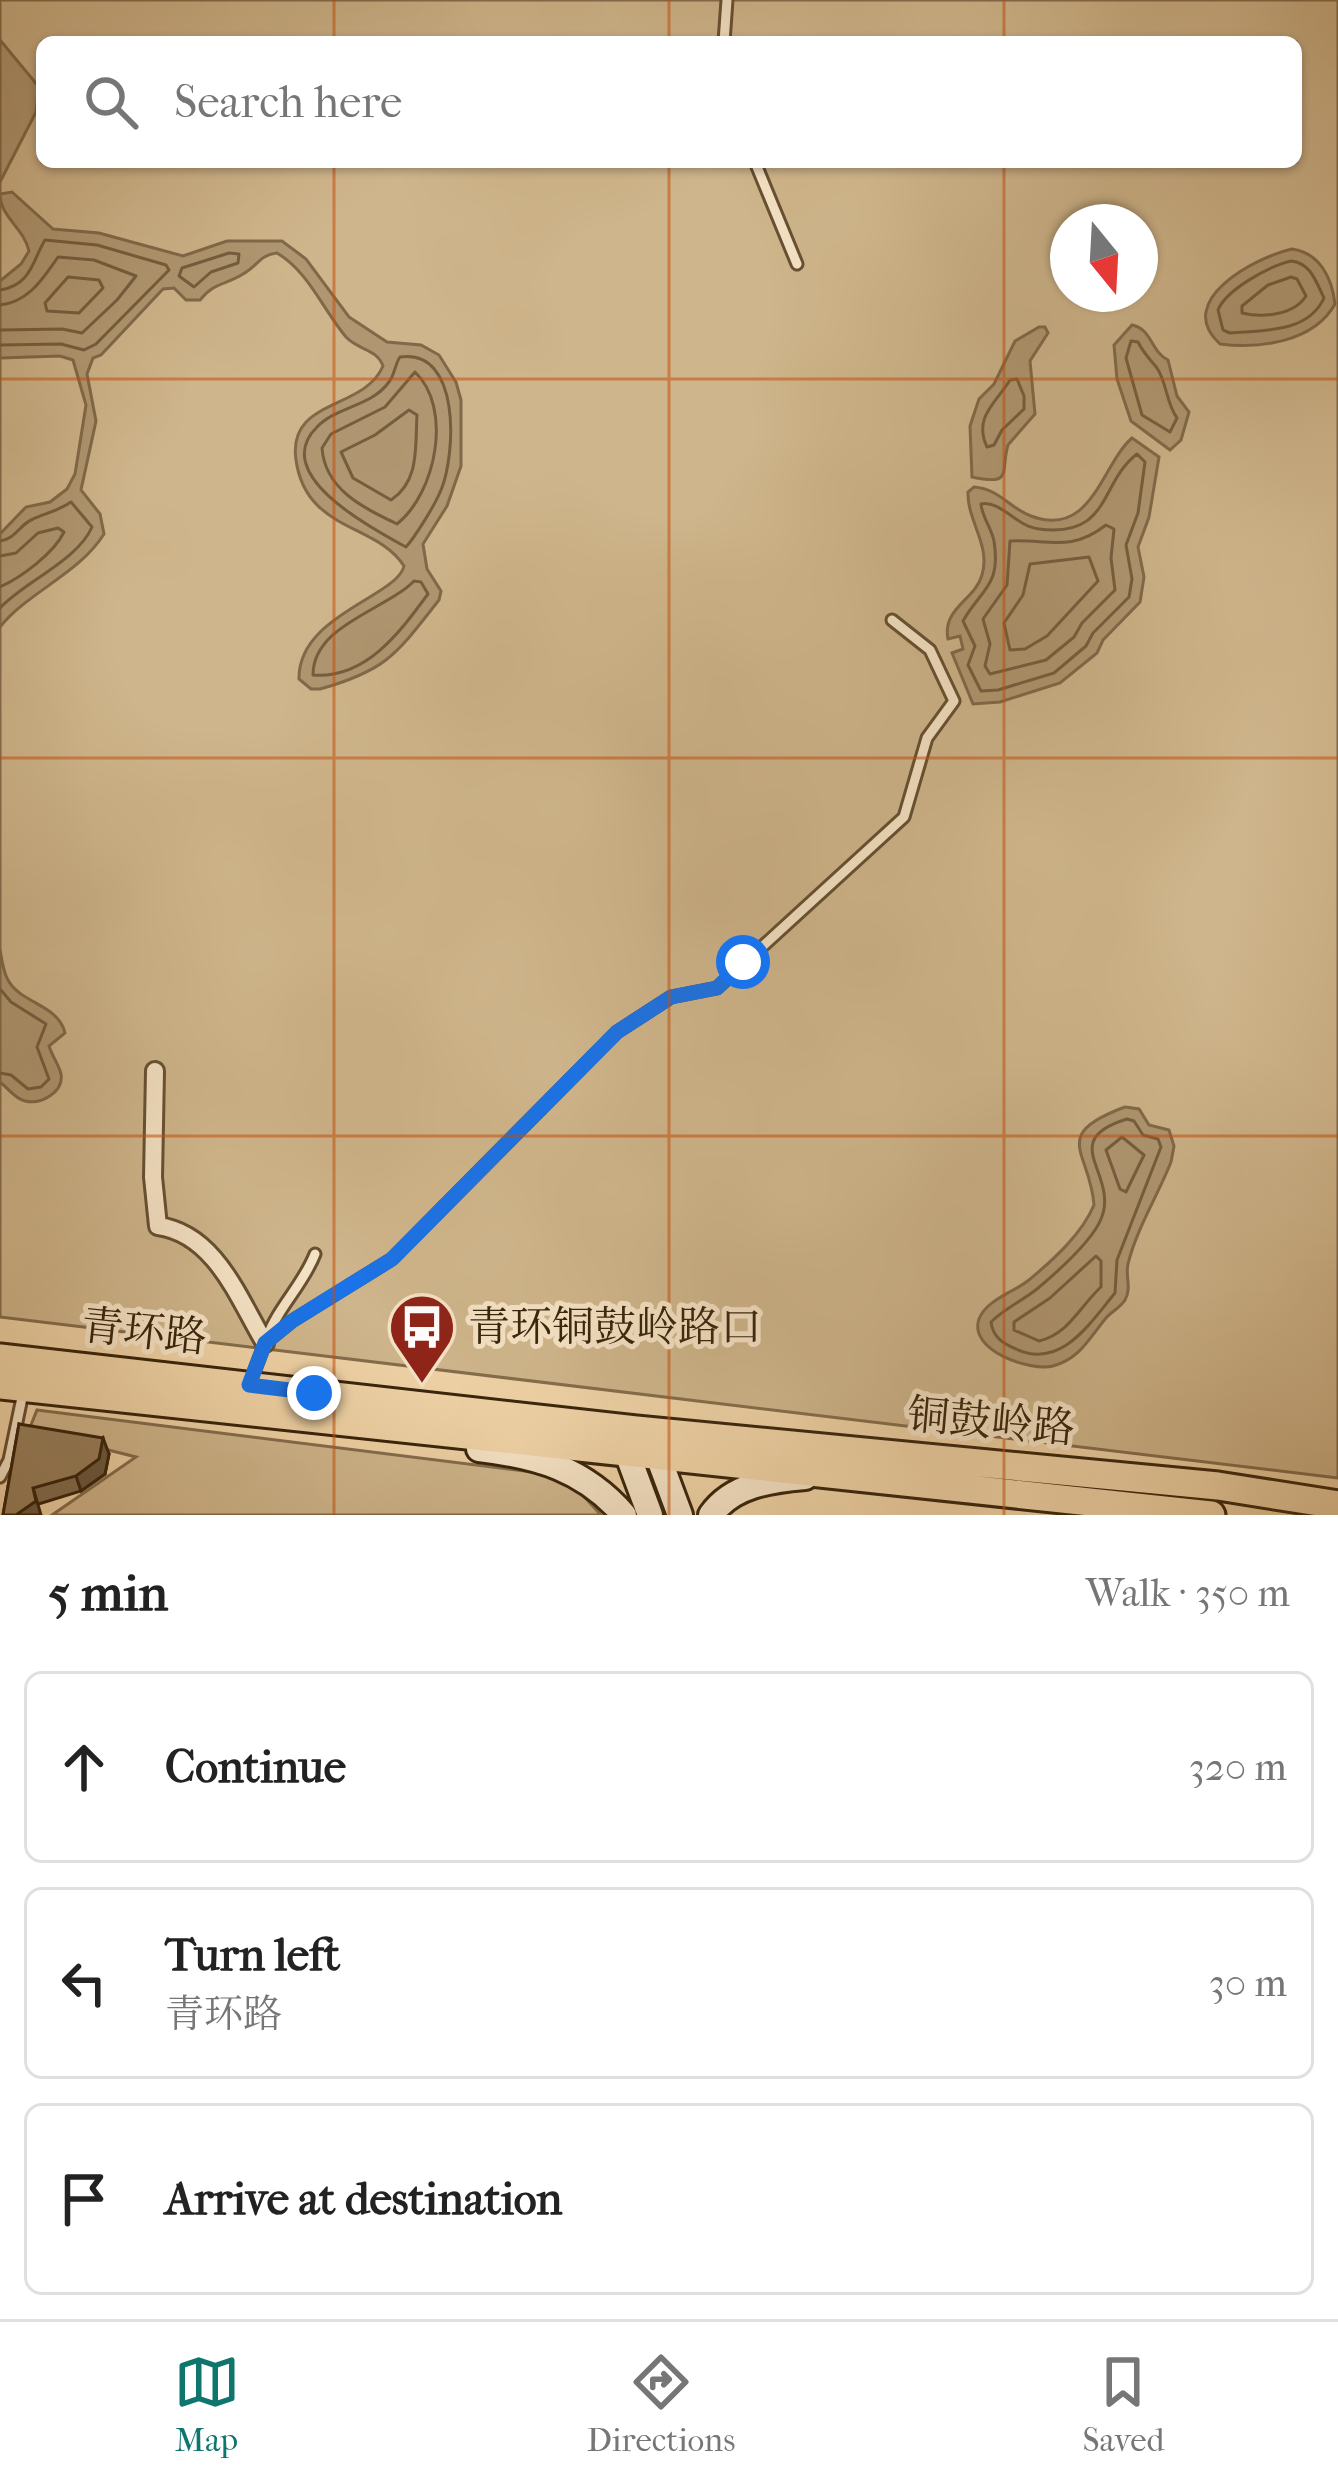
<!DOCTYPE html>
<html lang="en">
<head>
<meta charset="utf-8">
<style>
	:root { --surface:#fff; --page:#f6f6f6; --text:#222; --muted:#767676; --line:#e0e0e0; --accent:#0f766e }
	body { margin:0; font-family:"IM FELL French Canon","Noto Serif SC",serif; background:var(--page); color:var(--text) }
	.compass { position:absolute; left:1050px; top:204px; width:108px; height:108px; border-radius:50%; background:var(--surface); box-shadow:0 3px 9px #0004; rotate:162deg }
	.stop { position:absolute; width:36px; height:36px; margin:-27px; border:9px solid #1a73e8; border-radius:50%; background:#fff }
	.stop.end { background:#1a73e8; border-color:#fff; box-shadow:0 3px 12px #0008 }
	.list { margin:0; padding:0; list-style:none }
	h2 { display:flex; justify-content:space-between; align-items:center; height:156px; margin:0; padding:0 48px; font-size:51px }
	h2 small { font-size:39px; font-weight:400; color:var(--muted) }
	.list li { display:grid; grid-template-columns:78px 1fr auto; gap:36px; align-items:center; box-sizing:border-box; height:192px; margin:0 24px 24px; padding:0 24px; border:3px solid var(--line); border-radius:18px }
	.list b { display:block; font-size:45px; white-space:nowrap }
	.list p { margin:0; font-size:39px; white-space:nowrap; color:var(--muted) }
	.list em { font-size:39px; font-style:normal; color:var(--muted) }
	.icon { flex:none; width:66px; height:66px; fill:none; stroke:currentColor; stroke-width:2; stroke-linecap:round; stroke-linejoin:round }
	.map { position:relative; flex:none; width:1338px; height:1515px; overflow:hidden }
	.search { position:absolute; background:var(--surface); box-shadow:0 3px 9px #0004; left:36px; right:36px; top:36px; height:132px; display:flex; align-items:center; gap:30px; box-sizing:border-box; padding:0 42px; border-radius:18px; color:var(--muted); font-size:45px }
	.sheet { height:804px; background:var(--surface) }
	nav { display:flex; justify-content:space-around; align-items:center; box-sizing:border-box; height:168px; border-top:3px solid var(--line); background:var(--surface); font-size:33px; color:var(--muted) }
	nav a { display:grid; justify-items:center; gap:6px }
	nav .on { color:var(--accent) }
	.map>svg:first-child { display:block }
	.green { fill:#cfb58b; stroke:#846d4c; stroke-width:3; fill-rule:evenodd }
	.water { fill:#b09771; stroke:#806949; stroke-width:3 }
	.lines { fill:none; stroke-linecap:round; stroke-linejoin:round }
	.shore { stroke:#745e3e; stroke-width:3 }
	.lane-casing { stroke:#665032; stroke-width:15 }
	.street-casing { stroke:#665032; stroke-width:22 }
	.secondary-casing { stroke:#39250c; stroke-width:30 }
	.primary-casing { stroke:#39250c; stroke-width:33 }
	.lane { stroke:#f4e2c4; stroke-width:9 }
	.street { stroke:#f4e2c4; stroke-width:16 }
	.secondary { stroke:#f4e2c4; stroke-width:24 }
	.primary { stroke:#eed2a5; stroke-width:27 }
	.wall { fill:#826d4f; stroke:#39250c; stroke-width:3 }
	.shaded-wall { fill:#6a5940; stroke:#39250c; stroke-width:3 }
	.building { fill:#977f5c; stroke:#39250c; stroke-width:3 }
	.route { stroke:#1a73e8; stroke-width:15 }
	.grid { fill:none; stroke:#c54f0c; stroke-width:3; stroke-opacity:0.55 }
	.labels { text-anchor:middle; dominant-baseline:central; stroke-width:10; stroke-linejoin:round; paint-order:stroke }
	.poi-label { font-size:42px; fill:#39250c; stroke:#f4e2c4; text-anchor:start }
	.street-label { font-size:42px; fill:#39250c; stroke:#f4e2c4 }
</style>
</head>
<body>
<div class="map">
<svg width="1338" height="1515" viewBox="0 0 1338 1515">
	<rect width="100%" height="100%" fill="#eed2a5"/>
	<filter id="stains"><feTurbulence type="fractalNoise" baseFrequency=".00167" numOctaves="4"/><feColorMatrix values="0 0 0 0 .2 0 0 0 0 .09 0 0 0 0 .02 0 0 0 .5 -.17"/></filter>
	<radialGradient id="worn" r=".72"><stop offset=".6" stop-color="#630" stop-opacity="0"/><stop offset="1" stop-color="#630" stop-opacity=".3"/></radialGradient>
	<path class="green" d="M0 0H1338V1478L0 1317ZM42 42H1296V162H42ZM1068 222H1140V294H1068Z
		M37 1410 540 1473 579 1491 601 1515H52L136 1457 29 1430Z"/>
	<path class="water" d="M0 40 39 87 36 112 0 182Z
		M12 192 53 229 99 233 183 256 227 241H282L306 259 349 317 387 342 421 345 439 355 456 382 461 400V466L447 506 423 544 427 569 441 591 439 600C397 653 388 670 320 689H311L299 679C298 615 397 597 404 566 377 523 306 532 296 460 287 398 364 411 383 366 377 349 358 350 346 337 323 310 309 272 277 253 259 255 258 266 243 274 226 285 214 282 200 300H186L174 288 163 289 101 355 93 358 87 374 96 421 81 490 100 514 104 534C79 574 28 592 0 627V534L26 507 50 502 67 489 75 474 86 405 73 360 60 356 0 358V281L21 264 29 251C24 228 0 217 0 194Z
		M1292 249C1320 253 1332 278 1335 304 1314 342 1260 349 1220 344 1172 301 1256 257 1292 249Z
		M1132 325C1152 329 1151 352 1168 360L1177 396 1189 412 1181 440 1170 450 1131 421 1117 379 1114 345Z
		M1039 327H1045L1048 333 1030 361 1035 414 1008 445C1000 472 1014 486 972 477L970 426 979 399 994 384 1015 341Z
		M1132 438 1159 457 1149 517 1138 547 1144 577 1140 602 1103 640 1097 653 1060 683 1000 702 973 704 952 653 963 649 960 636 948 639C942 608 975 600 982 575 991 545 967 521 968 492L974 487C1000 489 1009 508 1031 516 1092 539 1101 465 1132 438Z
		M0 950C2 959 3 972 8 980 21 1004 58 1004 65 1033L49 1046C52 1056 59 1065 61 1074 64 1092 41 1105 25 1101 15 1099 8 1088 0 1082Z
		M1125 1107 1139 1109 1149 1125 1169 1130 1174 1146 1171 1162C1158 1195 1136 1230 1128 1264 1125 1276 1132 1288 1125 1300 1120 1308 1112 1311 1106 1318 1090 1337 1080 1359 1053 1366 1030 1372 968 1350 979 1319 986 1300 1014 1292 1029 1280 1053 1260 1082 1234 1094 1205 1090 1151 1049 1135 1125 1107Z"/>
	<g class="lines">
		<path class="shore" d="M229 253 239 254 238 263 211 272 194 287 179 276 182 268Z
			M1291 261C1311 263 1316 282 1324 298 1308 333 1264 330 1230 333L1223 330 1218 310C1226 290 1269 266 1291 261Z
			M68 277 99 280 103 288 79 313 47 311 45 303Z
			M1291 277 1297 279 1306 296C1294 315 1263 318 1242 313V306L1268 285Z
			M0 290C32 285 33 259 45 240L97 245 166 265 169 270 96 344 84 350 61 344 0 345
			M0 305C29 302 43 278 58 257L94 260 136 276 117 300 82 333 62 329 0 330
			M1131 341 1138 342C1144 354 1150 359 1157 368 1167 383 1166 403 1177 418L1170 432 1142 415 1126 358Z
			M400 357C461 348 456 454 441 490 435 505 415 537 406 547 375 530 268 475 317 427 337 406 371 407 389 382 395 374 395 364 400 357Z
			M415 372C453 408 436 493 397 524 364 508 325 490 322 448L331 434 385 407Z
			M1017 379 1024 396V409L1002 430 994 445 987 447C973 417 996 403 1010 380Z
			M409 410 417 415C415 446 420 481 391 500L353 478 341 452 375 435Z
			M1137 454 1145 462 1138 513 1126 545 1132 579 1129 597 1093 633 1086 646 1054 673 998 690 981 691 968 665 975 646 963 621C982 588 1001 586 994 541 991 527 982 517 981 504 1001 500 1017 527 1039 529 1111 538 1099 483 1137 454Z
			M1106 525 1114 529 1111 558 1115 590 1082 623 1074 637 1046 660 990 674 985 666 990 644 983 619 1007 585 1010 541C1048 539 1070 553 1106 525Z
			M0 541C17 538 19 525 33 519 46 513 58 511 71 502L92 527C78 560 24 582 0 608
			M0 556 16 553 38 533 58 528 64 532C54 553 22 577 0 587
			M1089 557 1098 581 1047 636 1025 649 1010 650 1004 623 1023 595 1030 564Z
			M414 581 421 582 428 594C400 632 366 679 313 675 313 625 386 610 414 581Z
			M0 989 11 1002 46 1024 37 1047 49 1079 41 1087 28 1089 11 1075 0 1073
			M1127 1119 1134 1121 1143 1135 1158 1139 1161 1147 1117 1260 1115 1293C1090 1323 1061 1370 1016 1349 1002 1343 993 1337 991 1322 1005 1308 1022 1301 1037 1289 1056 1273 1092 1241 1101 1219 1120 1174 1055 1141 1127 1119Z
			M1122 1137 1144 1155 1126 1192 1120 1189 1106 1150Z
			M1096 1256 1101 1261V1287C1080 1306 1069 1334 1039 1341L1014 1330V1322L1050 1298Z"/>
		<g class="lane-casing">
			<path id="lane" d="M724 42 727 0
				M755 162 797 264
				M267 1338C278 1307 303 1285 315 1254
				M251 1380 265 1343 292 1321 392 1259 617 1032 671 997 717 988 904 817 927 738 954 701 930 650 892 620
				M0 1477 9 1460 23 1393"/>
		</g>
		<g class="street-casing">
			<path id="street" d="M155 1071 153 1177 158 1226C216 1234 239 1300 265 1343"/>
		</g>
		<g class="secondary-casing">
			<path id="secondary" d="M479 1449C538 1456 584 1469 624 1515
				M650 1515 627 1453 636 1430 658 1456 680 1515
				M711 1515C732 1485 770 1480 805 1477"/>
		</g>
		<g class="primary-casing">
			<path id="primary" d="M0 1358 636 1430 1218 1486 1338 1505
				M0 1385 1211 1515"/>
		</g>
		<use href="#lane" class="lane"/>
		<use href="#street" class="street"/>
		<use href="#secondary" class="secondary"/>
		<use href="#primary" class="primary"/>
	</g>
	<path class="wall" d="M19 1424 109 1454 105 1474 81 1491 3 1515Z"/>
	<path class="shaded-wall" d="M103 1438 109 1454 105 1474 81 1491 76 1476Z
		M33 1488 41 1515H16Z"/>
	<path class="building" d="M19 1424 103 1438 99 1459 76 1476 33 1488 36 1501 16 1515H3Z"/>
	<g class="lines">
		<path class="route" d="M314 1393 249 1385 265 1343 292 1321 392 1259 617 1032 671 997 717 988 743 962"/>
	</g>
	<path class="grid" d="M334 0V42M669 0V42M1004 0V42M334 162V1515M669 162V1515M1004 162V1515M0 379H1338M0 758H1338M0 1136H1338"/>
	<defs>
		<g id="bus-pin" transform="scale(3.45)"><path d="M0 17L-7.5 6A9.5 9.5 0 1 1 7.5 6Z" fill="#8f2418" stroke="#f4e2c4"/><path d="M-5-6H5V4H4V6H2V4H-2V6H-4V4H-5ZM-3.5-4V0h7V-4ZM-3.5 1.2v1.5H-2V1.2ZM2 1.2v1.5H3.5V1.2Z" fill="#fff"/></g>
	</defs>
	<g fill-rule="evenodd">
		<use href="#bus-pin" x="422" y="1327"/>
	</g>
	<g class="labels">
		<g class="poi-label">
			<text x="468" y="1327">青环铜鼓岭路口</text>
		</g>
		<g class="street-label">
			<text transform="translate(144 1332) rotate(6)">青环路</text>
			<text transform="translate(991 1422) rotate(5)">铜鼓岭路</text>
		</g>
	</g>
	<rect width="100%" height="100%" filter="url(#stains)"/>
	<rect width="100%" height="100%" fill="url(#worn)"/>
</svg>
<svg class="compass" viewBox="-18 -18 36 36"><path d="M0-13l5 13h-10z" fill="#e53935"/><path d="M0 13l5-13h-10z" fill="#767676"/></svg>
<div class="stop" style="left:743px;top:962px"></div>
<div class="stop end" style="left:314px;top:1393px"></div>
<div class="search"><svg class="icon" aria-label="search" viewBox="0 0 24 24"><circle cx="10" cy="10" r="6"/><path d="M15 15l6 6"/></svg>Search here</div>
</div>
<section class="sheet">
<h2>5 min<small>Walk · 350 m</small></h2>
<ul class="list">
<li><svg class="icon" aria-label="ahead" viewBox="0 0 24 24"><path d="M12 20V5M6 11l6-6 6 6"/></svg><div><b>Continue</b></div><em>320 m</em></li>
<li><svg class="icon" aria-label="left" viewBox="0 0 24 24"><path d="M17 20v-9H6M10 6l-5 5 5 5"/></svg><div><b>Turn left</b><p>青环路</p></div><em>30 m</em></li>
<li><svg class="icon" aria-label="arrive" viewBox="0 0 24 24"><path d="M6 21V4h12l-3 4 3 4H6"/></svg><div><b>Arrive at destination</b></div></li>
</ul>
</section>
<nav>
<a class="on"><svg class="icon" aria-label="map" viewBox="0 0 24 24"><path d="M3 6l6-2 6 2 6-2v14l-6 2-6-2-6 2zM9 4v14M15 6v14"/></svg>Map</a>
<a><svg class="icon" aria-label="directions" viewBox="0 0 24 24"><path d="M12 3l9 9-9 9-9-9zM9 14v-3h6M13 9l2 2-2 2"/></svg>Directions</a>
<a><svg class="icon" aria-label="saved" viewBox="0 0 24 24"><path d="M7 4h10v16l-5-4-5 4z"/></svg>Saved</a>
</nav>
</body>
</html>
